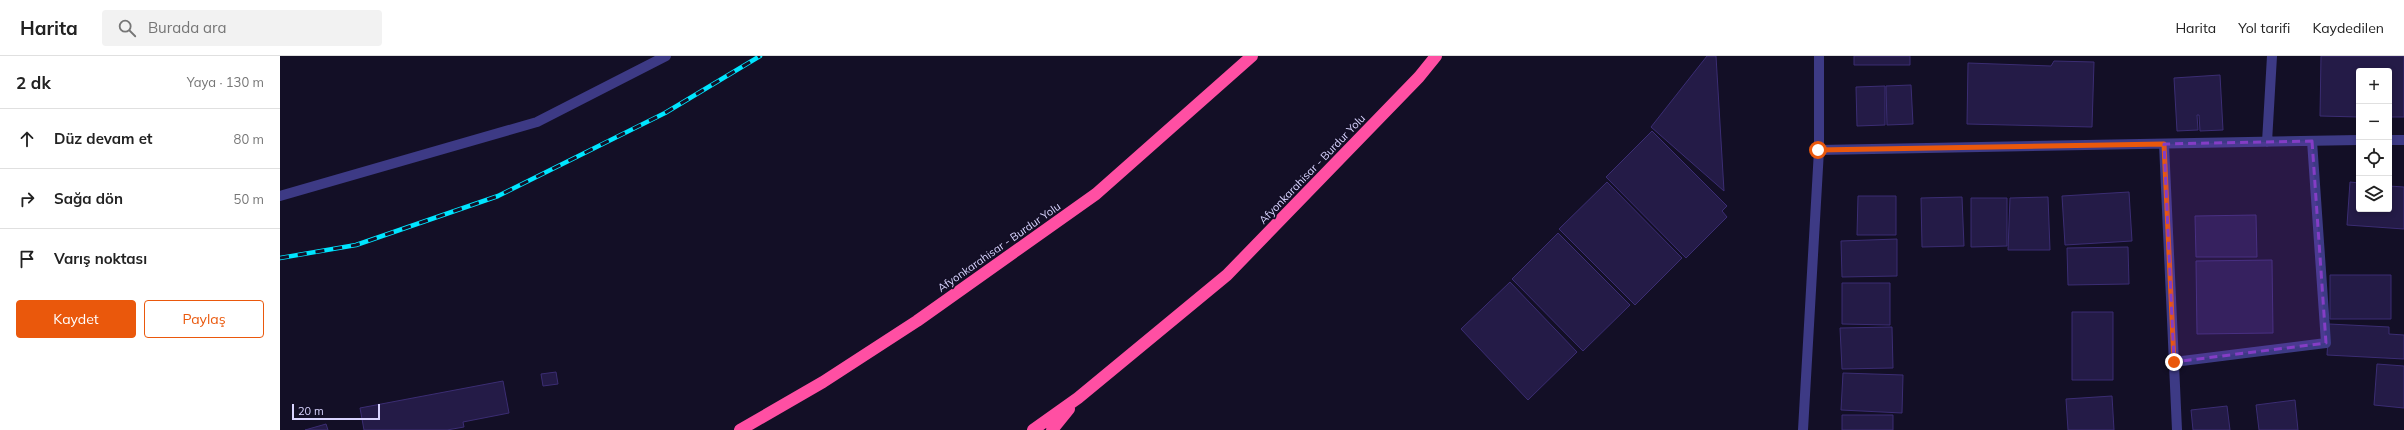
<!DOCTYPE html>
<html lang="tr">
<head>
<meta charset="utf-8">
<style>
	:root { --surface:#fff; --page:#f2f2f2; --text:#222; --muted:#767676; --line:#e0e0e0; --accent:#ea580c }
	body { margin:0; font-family:Mulish,sans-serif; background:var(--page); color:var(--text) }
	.controls { position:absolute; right:12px; top:12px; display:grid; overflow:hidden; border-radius:4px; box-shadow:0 2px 6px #0003 }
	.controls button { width:36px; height:36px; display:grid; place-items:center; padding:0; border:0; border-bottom:1px solid var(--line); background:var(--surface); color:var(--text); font:20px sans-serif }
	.scale { position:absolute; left:12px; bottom:10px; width:88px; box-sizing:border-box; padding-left:4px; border:2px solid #d9d4ff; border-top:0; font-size:11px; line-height:14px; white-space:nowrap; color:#d9d4ff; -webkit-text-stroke:3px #130f26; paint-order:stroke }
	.stop { position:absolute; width:12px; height:12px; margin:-9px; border:3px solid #ea580c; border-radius:50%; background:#fff }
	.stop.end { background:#ea580c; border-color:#fff; box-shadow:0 1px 4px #0008 }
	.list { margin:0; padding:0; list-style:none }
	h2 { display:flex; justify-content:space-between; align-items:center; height:52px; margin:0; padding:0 16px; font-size:17px }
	h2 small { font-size:13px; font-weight:400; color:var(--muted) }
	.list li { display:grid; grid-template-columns:26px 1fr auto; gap:12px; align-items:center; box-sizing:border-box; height:60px; padding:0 16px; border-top:1px solid var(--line) }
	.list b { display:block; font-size:15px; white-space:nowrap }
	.list em { font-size:13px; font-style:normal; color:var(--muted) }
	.actions { display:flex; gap:8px; padding:12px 16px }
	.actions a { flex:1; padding:9px 0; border:1px solid var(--accent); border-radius:4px; text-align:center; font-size:14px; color:var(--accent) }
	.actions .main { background:var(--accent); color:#fff }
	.icon { flex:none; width:22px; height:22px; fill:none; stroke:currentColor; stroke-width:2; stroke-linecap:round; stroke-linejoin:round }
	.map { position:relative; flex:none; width:2124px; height:374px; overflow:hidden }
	header { display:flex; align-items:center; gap:24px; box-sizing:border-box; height:56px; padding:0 20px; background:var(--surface); border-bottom:1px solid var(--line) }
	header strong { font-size:19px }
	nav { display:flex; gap:22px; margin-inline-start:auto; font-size:14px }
	.search { width:280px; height:36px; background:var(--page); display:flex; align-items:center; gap:10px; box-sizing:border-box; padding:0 14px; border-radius:4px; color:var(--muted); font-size:15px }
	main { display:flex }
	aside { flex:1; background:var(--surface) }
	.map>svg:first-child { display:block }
	.building { fill:#241b47; stroke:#3b2d73 }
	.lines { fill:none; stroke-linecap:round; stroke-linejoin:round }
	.street { stroke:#3d3a85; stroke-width:10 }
	.highway { stroke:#ff4fa3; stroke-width:12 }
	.rail-casing { stroke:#00e5ff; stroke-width:4.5 }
	.rail { stroke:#130f26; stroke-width:3; stroke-dasharray:9; stroke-linecap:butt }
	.route { stroke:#ea580c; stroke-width:5 }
	.marked { fill:#843dc5; fill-opacity:0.2; stroke:#843dc5; stroke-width:3; stroke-dasharray:8 5; stroke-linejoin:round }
	.labels { text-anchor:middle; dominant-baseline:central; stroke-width:3.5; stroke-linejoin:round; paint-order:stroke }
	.street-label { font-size:11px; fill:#d9d4ff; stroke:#130f26 }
</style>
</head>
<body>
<header>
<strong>Harita</strong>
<div class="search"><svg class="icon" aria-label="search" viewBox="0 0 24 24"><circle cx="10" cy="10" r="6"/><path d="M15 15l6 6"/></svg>Burada ara</div>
<nav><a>Harita</a><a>Yol tarifi</a><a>Kaydedilen</a></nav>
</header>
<main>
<aside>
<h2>2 dk<small>Yaya · 130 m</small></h2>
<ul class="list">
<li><svg class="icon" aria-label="ahead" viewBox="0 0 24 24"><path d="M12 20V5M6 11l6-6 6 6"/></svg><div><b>Düz devam et</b></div><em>80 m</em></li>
<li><svg class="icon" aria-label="right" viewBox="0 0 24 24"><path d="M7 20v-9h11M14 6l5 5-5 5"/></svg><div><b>Sağa dön</b></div><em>50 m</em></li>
<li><svg class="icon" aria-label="arrive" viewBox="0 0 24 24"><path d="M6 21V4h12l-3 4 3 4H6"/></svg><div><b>Varış noktası</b></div></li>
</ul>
<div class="actions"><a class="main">Kaydet</a><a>Paylaş</a></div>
</aside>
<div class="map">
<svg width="2124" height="374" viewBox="0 0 2124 374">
	<rect width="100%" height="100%" fill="#130f26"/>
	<path class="building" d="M1427 0H1436L1444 135 1371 71Z
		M1574 0H1630V9H1574Z
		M2041 0H2124V61H2109V15H2079V61L2040 60Z
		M1774 5 1814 6 1812 71 1687 68 1688 7 1771 10Z
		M1940 19 1943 74 1920 75 1919 59H1917L1918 74 1897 75 1894 22Z
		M1631 29 1633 68 1607 69 1606 30Z
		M1605 30V69L1577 70 1576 31Z
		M1372 75 1447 150 1442 155 1447 161 1406 202 1326 121Z
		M1327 126 1402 202 1355 249 1279 173Z
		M2070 126 2079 127V153H2109V130L2124 131V173L2067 169Z
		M1849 136 1852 185 1785 189 1782 140Z
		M1578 140H1616V179H1577Z
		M1682 141 1684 190 1642 191 1641 142Z
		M1768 141 1770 194H1728L1730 142Z
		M1691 142H1727V190L1691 191Z
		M1976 159 1977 201H1916L1915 160Z
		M1278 177 1350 249 1303 295 1232 223Z
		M1617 183V220L1562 221 1561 185Z
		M1848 191 1849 228 1788 229 1787 192Z
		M1992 204 1993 277 1917 278 1916 205Z
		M2050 219H2111V263H2050Z
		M1230 226 1297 296 1248 344 1181 273Z
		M1562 227H1610V269L1562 268Z
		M1792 256H1833V324H1792Z
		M2049 268 2109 271V278L2124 279V303L2047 299Z
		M1612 271 1613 312 1562 313 1560 272Z
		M2097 308 2124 310V352L2094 349Z
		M276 316 278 328 263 330 261 318Z
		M1563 317 1623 319 1622 357 1561 354Z
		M223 325 229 357 183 366 184 371 167 374H84L80 352Z
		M1832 340 1834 374H1788L1786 343Z
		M2015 344 2018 374H1979L1976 349Z
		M1947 350 1950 374H1913L1911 354Z
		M1562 359H1613V374H1562Z
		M46 368 48 374H25Z"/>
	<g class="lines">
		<path class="street" d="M2109 84H2124
			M1987 86 1992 0
			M1884 88 1897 374
			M1539 94 2079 84
			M0 140 257 66 386 0
			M1894 306 2046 287 2032 85
			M1523 374 1539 94V0"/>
		<path class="highway" d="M460 374 543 326 637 265 816 138 972 0
			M753 374 798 342 947 219 1139 21 1156 0
			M772 374 789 353"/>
		<g class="rail-casing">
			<path id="rail" d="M0 202 76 189 218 140 385 57 480 0"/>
		</g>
		<use href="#rail" class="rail"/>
	</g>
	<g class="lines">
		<path class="route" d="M1538 94 1884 88 1894 306"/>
	</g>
	<path class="marked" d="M2032 85 2046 287 1894 306 1884 88Z"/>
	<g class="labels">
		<g class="street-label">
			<text transform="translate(1032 113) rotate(-46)">Afyonkarahisar - Burdur Yolu</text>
			<text transform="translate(719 191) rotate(-35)">Afyonkarahisar - Burdur Yolu</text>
		</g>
	</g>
</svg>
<div class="controls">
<button>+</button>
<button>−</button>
<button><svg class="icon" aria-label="locate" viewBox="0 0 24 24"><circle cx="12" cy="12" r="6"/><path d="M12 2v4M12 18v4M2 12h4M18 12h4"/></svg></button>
<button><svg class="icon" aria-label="layers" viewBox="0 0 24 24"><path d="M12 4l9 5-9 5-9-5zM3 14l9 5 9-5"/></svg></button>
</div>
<div class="scale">20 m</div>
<div class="stop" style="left:1538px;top:94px"></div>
<div class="stop end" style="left:1894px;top:306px"></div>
</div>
</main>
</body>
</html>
